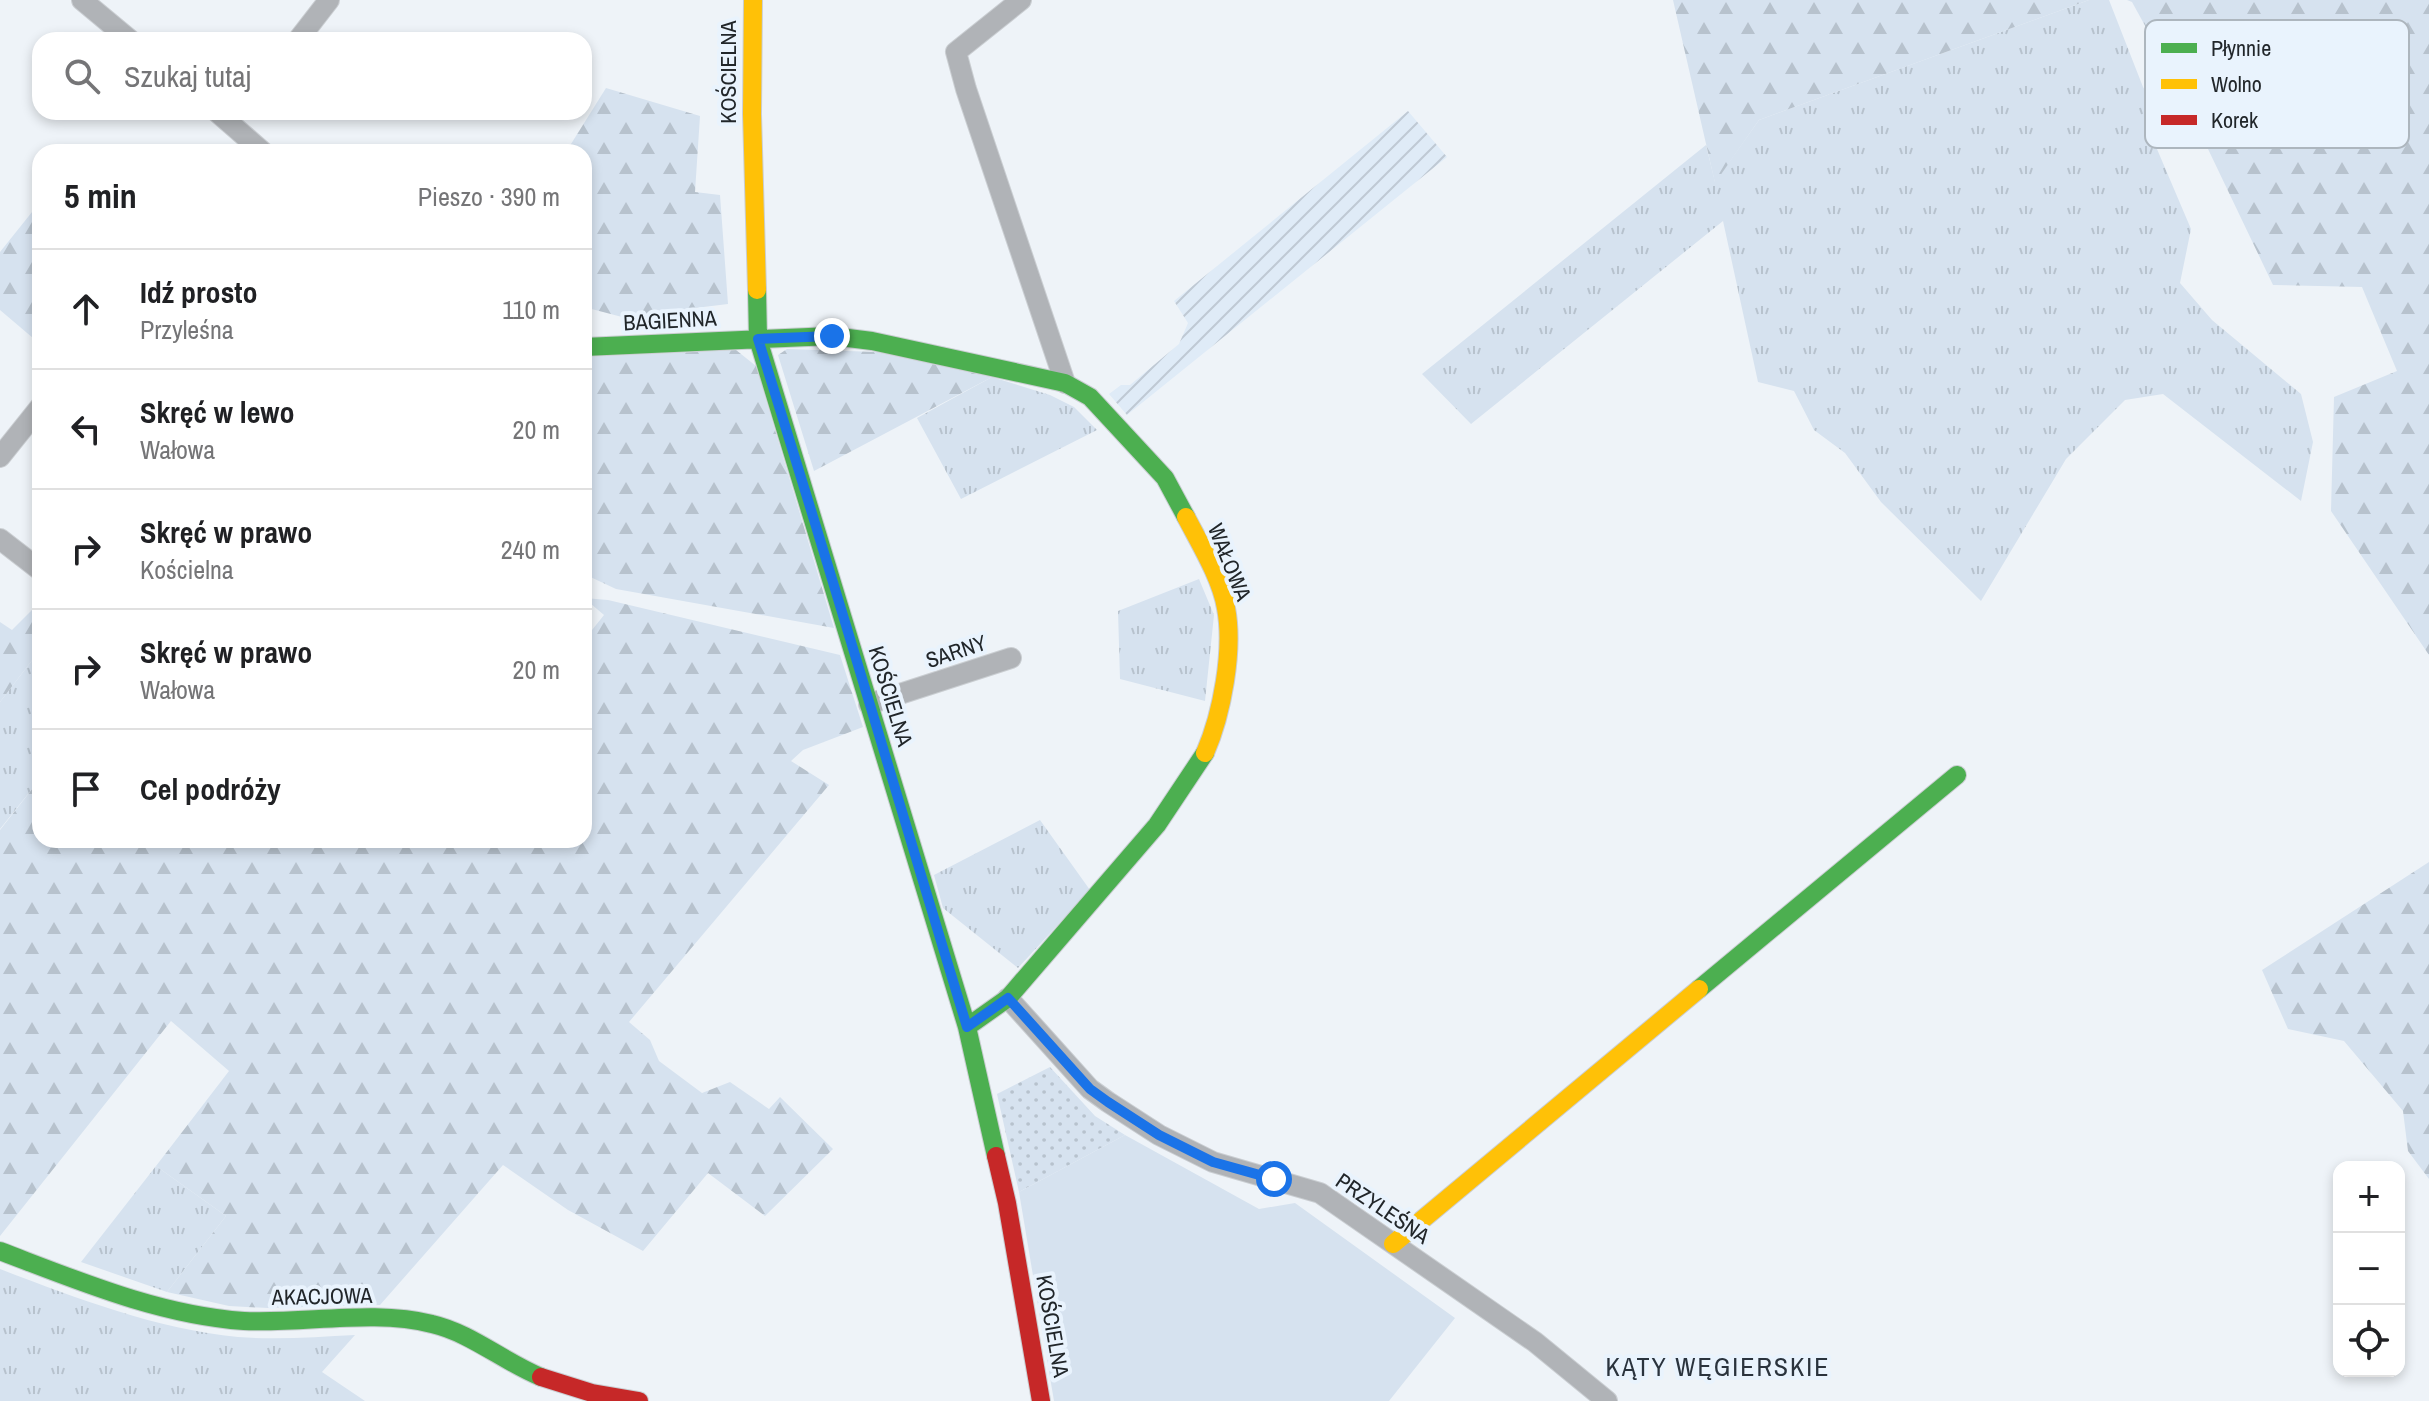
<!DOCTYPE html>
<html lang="pl">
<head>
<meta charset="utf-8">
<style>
	:root { --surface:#fff; --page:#f6f6f6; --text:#202124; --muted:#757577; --line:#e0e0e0 }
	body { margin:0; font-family:"Archivo Narrow",sans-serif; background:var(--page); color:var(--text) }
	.controls { position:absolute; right:24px; bottom:24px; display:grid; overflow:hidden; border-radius:16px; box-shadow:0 4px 12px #0003 }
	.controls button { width:72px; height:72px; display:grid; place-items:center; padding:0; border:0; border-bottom:2px solid var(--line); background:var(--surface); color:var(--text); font:40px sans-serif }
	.stop { position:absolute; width:24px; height:24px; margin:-18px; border:6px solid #1a73e8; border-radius:50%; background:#fff }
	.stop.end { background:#1a73e8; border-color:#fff; box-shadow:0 2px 8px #0008 }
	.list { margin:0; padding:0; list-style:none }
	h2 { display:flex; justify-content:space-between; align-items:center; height:104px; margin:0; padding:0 32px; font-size:34px }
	h2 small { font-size:26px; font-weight:400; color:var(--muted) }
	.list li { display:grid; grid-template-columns:52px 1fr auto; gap:24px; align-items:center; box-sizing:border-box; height:120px; padding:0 32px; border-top:2px solid var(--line) }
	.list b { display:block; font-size:30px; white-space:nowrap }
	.list p { margin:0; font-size:26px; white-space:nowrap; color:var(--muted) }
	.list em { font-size:26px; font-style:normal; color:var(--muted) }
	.icon { flex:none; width:44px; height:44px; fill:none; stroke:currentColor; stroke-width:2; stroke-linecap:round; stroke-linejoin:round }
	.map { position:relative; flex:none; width:2429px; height:1401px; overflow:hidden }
	.search { position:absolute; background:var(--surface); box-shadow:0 4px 12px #0003; left:32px; top:32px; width:560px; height:88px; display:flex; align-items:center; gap:20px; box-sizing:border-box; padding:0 28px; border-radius:24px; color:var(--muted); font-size:30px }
	.panel { position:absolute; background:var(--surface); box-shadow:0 4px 12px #0003; left:32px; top:144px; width:560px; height:704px; border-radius:24px }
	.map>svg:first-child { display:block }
	.industrial { fill:url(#industrial-furrows) }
	.grass { fill:url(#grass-tufts) }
	.forest { fill:url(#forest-firs) }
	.park { fill:url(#park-dots) }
	.pitch { fill:#d6e2ef }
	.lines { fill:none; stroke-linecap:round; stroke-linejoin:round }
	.street-casing { stroke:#caced2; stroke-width:22 }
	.fast-casing { stroke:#caced2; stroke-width:20 }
	.slow-casing { stroke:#caced2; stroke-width:20 }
	.jam-casing { stroke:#caced2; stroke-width:20 }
	.street { stroke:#b0b3b7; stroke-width:20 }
	.fast { stroke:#4caf50; stroke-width:18 }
	.slow { stroke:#ffc107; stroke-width:18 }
	.jam { stroke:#c62828; stroke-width:18 }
	.route { stroke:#1a73e8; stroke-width:10 }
	.labels { text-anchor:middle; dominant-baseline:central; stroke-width:8; stroke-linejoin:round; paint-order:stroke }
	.street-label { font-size:22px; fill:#21262a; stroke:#e9f3fd }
	.quarter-label { font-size:26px; letter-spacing:2px; fill:#2a333d; stroke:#e9f3fd }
	.key { fill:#e9f3fd; stroke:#adb6be; stroke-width:2 }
	.key-label { font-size:22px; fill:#21262a }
</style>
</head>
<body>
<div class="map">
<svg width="2429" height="1401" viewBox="0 0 2429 1401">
	<defs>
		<pattern id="industrial-furrows" width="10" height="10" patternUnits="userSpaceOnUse" patternTransform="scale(2)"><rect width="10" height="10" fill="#dfebf7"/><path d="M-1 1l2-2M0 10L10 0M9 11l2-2" fill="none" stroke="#bfc9d4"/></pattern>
		<pattern id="grass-tufts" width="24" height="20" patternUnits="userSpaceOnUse" patternTransform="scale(2)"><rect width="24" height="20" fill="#d6e2ef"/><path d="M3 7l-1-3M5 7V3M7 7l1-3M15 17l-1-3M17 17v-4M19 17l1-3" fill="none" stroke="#b7c2cd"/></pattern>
		<pattern id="forest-firs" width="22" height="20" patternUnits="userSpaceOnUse" patternTransform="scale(2)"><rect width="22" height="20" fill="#d6e2ef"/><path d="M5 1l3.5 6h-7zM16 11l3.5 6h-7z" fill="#b7c2cd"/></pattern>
		<pattern id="park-dots" width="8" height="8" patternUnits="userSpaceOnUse" patternTransform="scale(2)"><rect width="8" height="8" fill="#d6e2ef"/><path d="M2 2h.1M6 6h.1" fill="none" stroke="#b7c2cd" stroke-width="1.8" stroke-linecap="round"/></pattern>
	</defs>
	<rect width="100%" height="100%" fill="#eef3f8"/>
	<path class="industrial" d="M1408 111 1447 157 1127 415 1109 394 1121 385H1130L1179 344 1188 323 1174 301Z"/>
	<path class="grass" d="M2089 0H2109L2143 87 2157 110 2154 142 2191 229 2180 283 2212 320 2301 394 2313 442 2301 501 2163 394 2125 400 2066 459 1981 601 1881 502 1845 453 1814 430 1794 391 1758 382 1723 221 1471 424 1422 374 1706 145 1715 182 1759 120Z
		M992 377 1050 395 1074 407 1097 430 961 499 917 418Z
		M1199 579 1214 615 1205 701 1120 679 1118 611Z
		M40 650V779L0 829V702Z
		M1040 820 1090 890 1018 968 943 908 934 875Z
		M156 1166 226 1216 167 1292 81 1262Z
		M0 1269C76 1298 156 1329 238 1337 277 1340 316 1337 355 1335L322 1372 365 1401H0Z"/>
	<path class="forest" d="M1673 0H2089L1759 120 1715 183Z
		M2127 0H2429V655L2331 511 2334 397 2397 371 2362 287 2273 285 2176 82 2132 2Z
		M606 88 700 116 695 192 720 195 728 304 622 317 584 307V152H566Z
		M40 202V344L0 310V252Z
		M787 349 877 352 992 377 814 471 778 355Z
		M736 350 756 366 834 628 616 589 584 574V357Z
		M584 598 608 600 840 655 863 727 803 750 791 761 829 785 629 1022 650 1040 659 1061 702 1093 730 1082 769 1109 780 1097 833 1149 765 1216 708 1173 643 1251 568 1210 503 1165 380 1305 268 1308 229 1306 167 1292 226 1216 156 1166 229 1071 171 1021 0 1236V830L40 779V840H584V640L604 615Z
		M40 602V650L0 702V622L12 630Z
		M2429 862V1179L2408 1151 2403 1111 2344 1041 2288 1029 2262 970Z"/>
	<path class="park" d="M1050 1067 1095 1116 1125 1135 1019 1192 997 1094Z"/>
	<path class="pitch" d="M1125 1135 1259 1209 1295 1203 1455 1318 1389 1401H1054L1019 1192Z"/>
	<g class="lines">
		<g class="street-casing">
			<path id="street" d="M82 0 130 40
				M1021 0 956 52 966 89 1065 383
				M298 40 329 0
				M217 112 263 152
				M0 457 40 407
				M0 539 40 570
				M869 704 1011 658
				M1008 998 1090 1089 1108 1102 1159 1135 1213 1162 1320 1193 1535 1342 1607 1401"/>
		</g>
		<g class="fast-casing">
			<path id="fast" d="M757 290 758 339 967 1027 996 1156
				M584 347 832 336 872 341 1065 383 1090 397 1165 478 1186 517
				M1699 989 1957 775
				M967 1027 1008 998 1157 825 1205 753
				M0 1251C79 1281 159 1315 244 1321 305 1324 374 1309 432 1324 471 1333 504 1362 541 1377"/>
		</g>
		<g class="slow-casing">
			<path id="slow" d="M753 0 752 114 757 290
				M1186 517C1200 544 1221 578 1226 608 1234 650 1222 714 1205 753
				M1393 1244 1699 989"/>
		</g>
		<g class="jam-casing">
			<path id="jam" d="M996 1156 1007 1203 1041 1401
				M541 1377 592 1393 639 1401"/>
		</g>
		<use href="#street" class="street"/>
		<use href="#fast" class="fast"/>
		<use href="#slow" class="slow"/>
		<use href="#jam" class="jam"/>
	</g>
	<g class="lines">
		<path class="route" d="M832 336 758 339C830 567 897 797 967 1027L1008 998 1090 1089 1108 1102 1159 1135 1213 1162 1274 1179"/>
	</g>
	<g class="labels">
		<g class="street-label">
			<text transform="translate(728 72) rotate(-90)">KOŚCIELNA</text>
			<text transform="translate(670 320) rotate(-3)">BAGIENNA</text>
			<text transform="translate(1230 562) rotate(68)">WAŁOWA</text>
			<text transform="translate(956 651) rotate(-18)">SARNY</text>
			<text transform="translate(891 696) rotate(73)">KOŚCIELNA</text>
			<text transform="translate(1383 1208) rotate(34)">PRZYLEŚNA</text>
			<text transform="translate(322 1296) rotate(-1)">AKACJOWA</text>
			<text transform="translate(1053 1326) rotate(80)">KOŚCIELNA</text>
		</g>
		<g class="quarter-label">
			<text x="1718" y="1366">KĄTY WĘGIERSKIE</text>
		</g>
	</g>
	<rect x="2145" y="20" width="264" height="128" rx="12" class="key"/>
	<rect x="2161" y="43" width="36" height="10" fill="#4caf50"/>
	<rect x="2161" y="79" width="36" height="10" fill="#ffc107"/>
	<rect x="2161" y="115" width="36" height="10" fill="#c62828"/>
	<g class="key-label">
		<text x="2211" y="56">Płynnie</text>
		<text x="2211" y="92">Wolno</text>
		<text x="2211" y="128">Korek</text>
	</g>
</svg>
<div class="controls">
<button>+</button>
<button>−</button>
<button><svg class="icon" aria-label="locate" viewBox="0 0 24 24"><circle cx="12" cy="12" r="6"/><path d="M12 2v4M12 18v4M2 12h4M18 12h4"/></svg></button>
</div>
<div class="stop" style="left:1274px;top:1179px"></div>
<div class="stop end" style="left:832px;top:336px"></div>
<div class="search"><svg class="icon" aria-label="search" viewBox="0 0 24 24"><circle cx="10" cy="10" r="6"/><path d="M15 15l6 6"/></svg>Szukaj tutaj</div>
<section class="panel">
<h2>5 min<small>Pieszo · 390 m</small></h2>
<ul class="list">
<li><svg class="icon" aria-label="ahead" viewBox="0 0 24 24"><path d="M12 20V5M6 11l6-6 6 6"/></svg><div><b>Idź prosto</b><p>Przyleśna</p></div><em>110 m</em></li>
<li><svg class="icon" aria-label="left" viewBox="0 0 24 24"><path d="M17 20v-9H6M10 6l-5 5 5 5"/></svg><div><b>Skręć w lewo</b><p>Wałowa</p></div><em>20 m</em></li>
<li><svg class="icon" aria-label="right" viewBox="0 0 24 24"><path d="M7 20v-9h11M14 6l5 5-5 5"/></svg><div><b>Skręć w prawo</b><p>Kościelna</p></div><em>240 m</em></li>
<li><svg class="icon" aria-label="right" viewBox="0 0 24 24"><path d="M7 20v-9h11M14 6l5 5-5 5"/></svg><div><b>Skręć w prawo</b><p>Wałowa</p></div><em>20 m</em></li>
<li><svg class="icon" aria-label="arrive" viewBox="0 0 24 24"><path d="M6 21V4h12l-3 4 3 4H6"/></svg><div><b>Cel podróży</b></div></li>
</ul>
</section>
</div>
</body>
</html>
